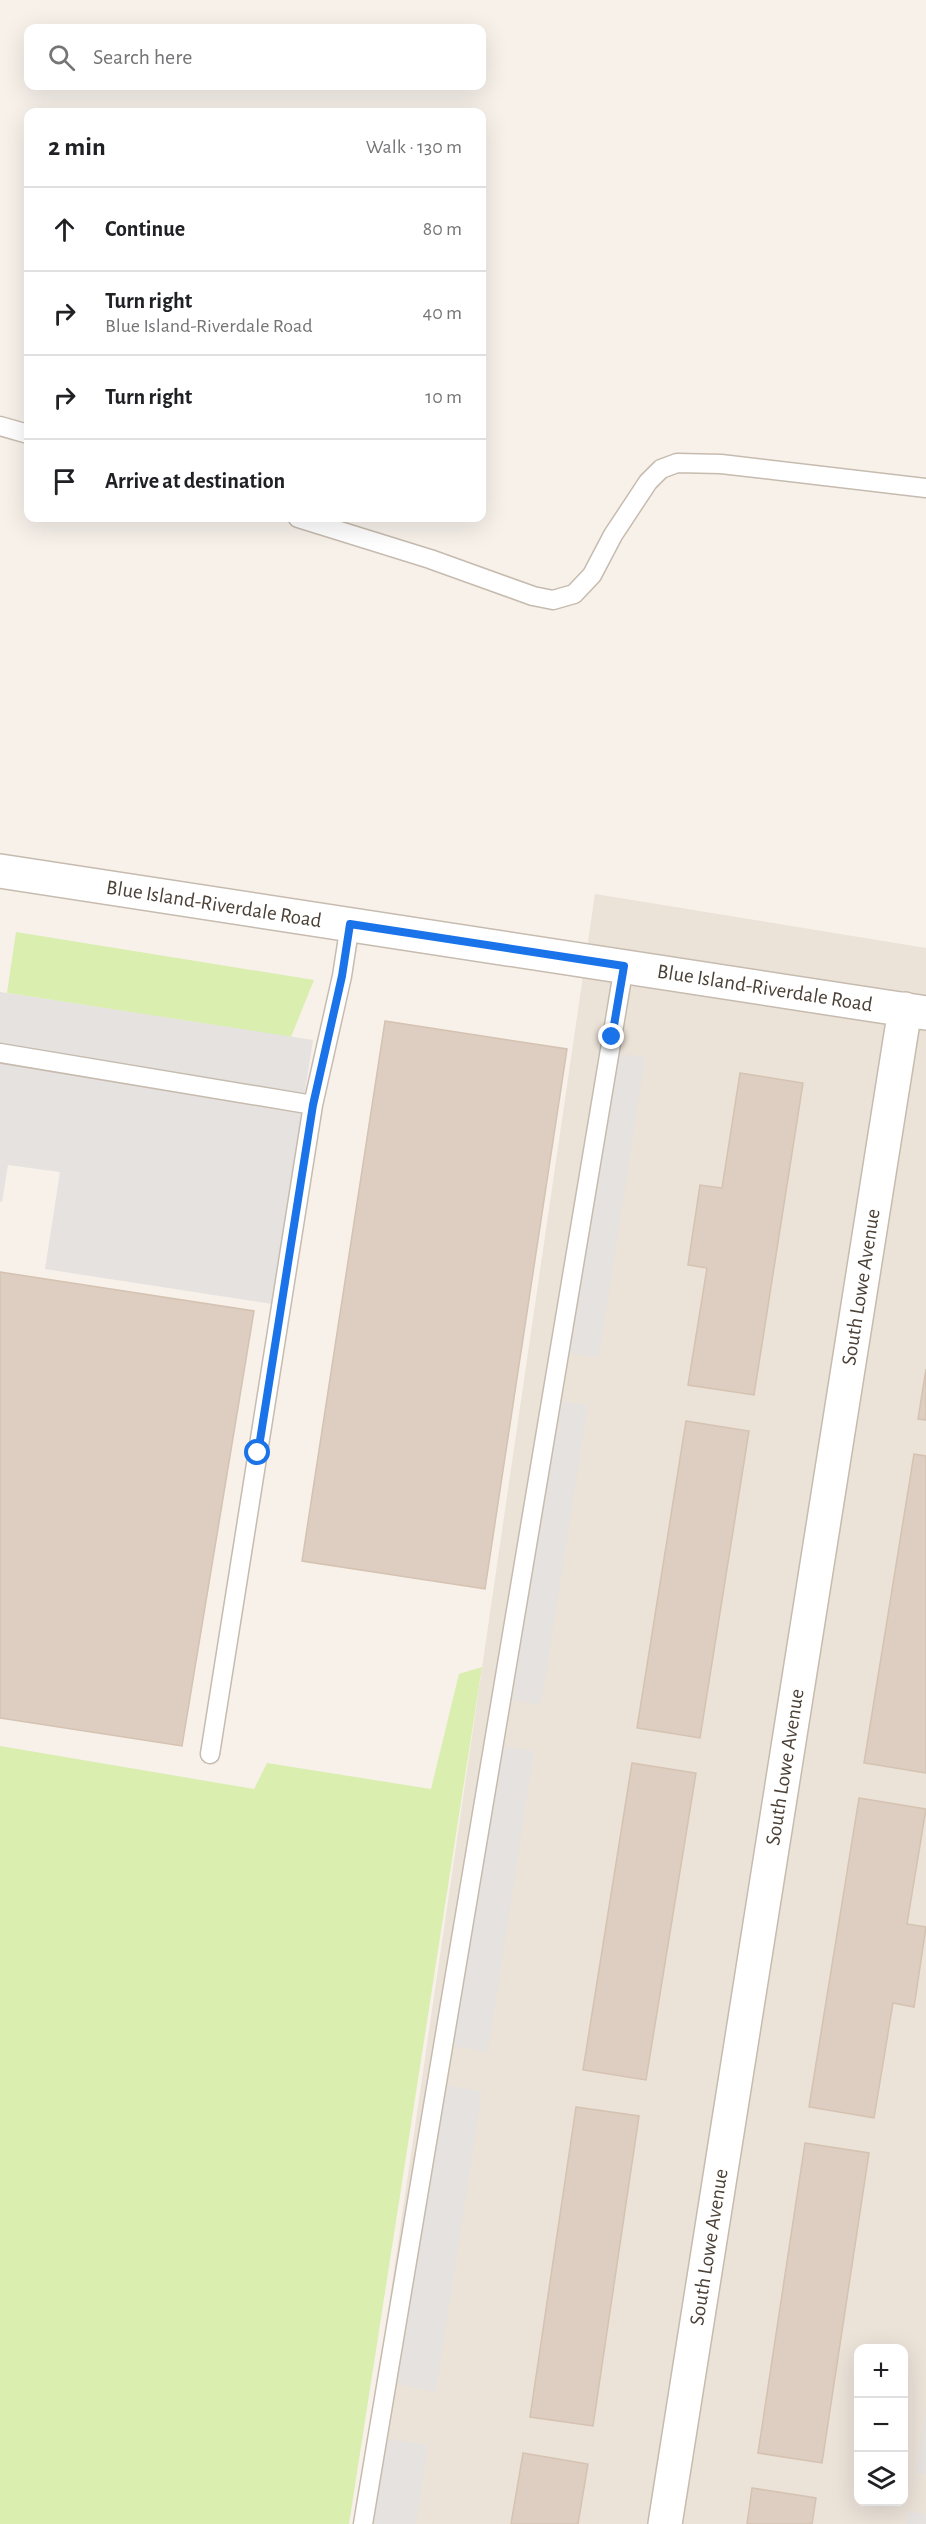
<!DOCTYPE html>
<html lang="en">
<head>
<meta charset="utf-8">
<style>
	:root { --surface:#fff; --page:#f6f6f6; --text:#202124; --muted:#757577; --line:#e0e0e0 }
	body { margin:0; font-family:"Alegreya Sans",sans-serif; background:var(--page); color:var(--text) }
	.controls { position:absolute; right:18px; bottom:18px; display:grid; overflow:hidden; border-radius:12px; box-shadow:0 6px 24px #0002 }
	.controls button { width:54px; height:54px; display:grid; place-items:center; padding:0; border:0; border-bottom:2px solid var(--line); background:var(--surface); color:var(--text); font:30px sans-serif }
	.stop { position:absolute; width:18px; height:18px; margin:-14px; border:4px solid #1a73e8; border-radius:50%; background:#fff }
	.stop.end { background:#1a73e8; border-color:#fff; box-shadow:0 2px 6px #0008 }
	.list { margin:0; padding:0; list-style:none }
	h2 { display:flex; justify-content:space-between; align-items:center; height:78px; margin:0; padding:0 24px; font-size:26px }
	h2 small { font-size:20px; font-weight:400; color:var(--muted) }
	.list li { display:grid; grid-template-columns:39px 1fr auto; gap:18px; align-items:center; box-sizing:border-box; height:84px; padding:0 24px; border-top:2px solid var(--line) }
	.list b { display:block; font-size:22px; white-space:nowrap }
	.list p { margin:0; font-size:20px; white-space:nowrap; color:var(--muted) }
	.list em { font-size:20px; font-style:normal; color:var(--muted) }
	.icon { flex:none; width:33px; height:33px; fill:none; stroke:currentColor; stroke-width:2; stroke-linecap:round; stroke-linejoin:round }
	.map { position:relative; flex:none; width:926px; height:2524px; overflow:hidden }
	.search { position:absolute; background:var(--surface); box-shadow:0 6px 24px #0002; left:24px; top:24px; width:462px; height:66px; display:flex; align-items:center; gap:15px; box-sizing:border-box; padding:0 21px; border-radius:12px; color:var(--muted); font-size:22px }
	.panel { position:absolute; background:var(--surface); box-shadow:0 6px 24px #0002; left:24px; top:108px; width:462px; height:414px; border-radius:12px }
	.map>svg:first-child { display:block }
	.residential { fill:#ebe2d8; fill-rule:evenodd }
	.green { fill:#daeeaf }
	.parking { fill:#e5e2df }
	.building { fill:#ddcec1; stroke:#d5c2b1; stroke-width:1.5 }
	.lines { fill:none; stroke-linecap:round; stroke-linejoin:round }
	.service-casing { stroke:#c6bbae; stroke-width:21 }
	.minor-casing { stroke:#c6bbae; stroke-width:36 }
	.service { stroke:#fff; stroke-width:18 }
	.minor { stroke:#fff; stroke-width:33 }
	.route { stroke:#1a73e8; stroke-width:8 }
	.labels { text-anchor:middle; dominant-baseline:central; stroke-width:4.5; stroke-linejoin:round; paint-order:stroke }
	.street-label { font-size:21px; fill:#4c4137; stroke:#fff }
</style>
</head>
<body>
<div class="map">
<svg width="926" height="2524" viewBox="0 0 926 2524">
	<rect width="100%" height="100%" fill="#f7f1ea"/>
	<path class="residential" d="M595 894 926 948V2524H357ZM858 2348H904V2502H858Z"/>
	<path class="green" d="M16 932 314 980 291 1037 7 993Z
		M482 1667 349 2524H0V1746L254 1789 267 1763 431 1789 459 1674Z"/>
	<path class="parking" d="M0 992 313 1040 272 1304 45 1269 60 1172 8 1165 2 1202 0 1201Z
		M605 1051 645 1058 599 1358 558 1351Z
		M547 1399 588 1405 541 1705 501 1698Z
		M494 1745 534 1751 488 2052 447 2045Z
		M441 2085 482 2091 436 2392 395 2384Z
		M926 2409V2474L916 2473Z
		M387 2439 428 2445 416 2524H374Z
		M908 2511 926 2514V2524H906Z"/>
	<path class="building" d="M385 1021 567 1049 485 1589 302 1561Z
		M740 1073 803 1083 754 1395 688 1385 707 1268 688 1265 700 1185 722 1188Z
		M0 1272 254 1311 182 1746 0 1718Z
		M926 1369V1420L918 1419Z
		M686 1421 749 1431 700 1738 637 1728Z
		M914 1454 926 1456V1773L864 1763Z
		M632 1763 696 1773 646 2080 583 2070Z
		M859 1798 926 1809 907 1924 926 1927 914 2007 893 2003 874 2118 809 2107Z
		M576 2107 639 2116 593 2426 530 2417Z
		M805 2143 869 2153 822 2463 758 2453Z
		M523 2453 588 2464 578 2524H511Z
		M752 2488 816 2498 812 2524H747Z"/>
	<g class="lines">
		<g class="service-casing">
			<path id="service" d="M0 426 28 434
				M298 518 430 559 533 596 553 600 574 594 592 575 613 535 648 482 661 469 677 463 721 464 926 488
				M0 1053 313 1105 342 976 350 924
				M210 1754 313 1105
				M363 2524 624 966"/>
		</g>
		<g class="minor-casing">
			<path id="minor" d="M0 871 926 1013
				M665 2524 905 1009"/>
		</g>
		<use href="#service" class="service"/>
		<use href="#minor" class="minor"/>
	</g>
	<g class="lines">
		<path class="route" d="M258 1453 313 1105 342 976 350 924 624 966 612 1037"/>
	</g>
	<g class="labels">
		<g class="street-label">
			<text transform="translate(214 904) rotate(9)">Blue Island-Riverdale Road</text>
			<text transform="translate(765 988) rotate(9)">Blue Island-Riverdale Road</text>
			<text transform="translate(861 1287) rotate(-81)">South Lowe Avenue</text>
			<text transform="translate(785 1767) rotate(-81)">South Lowe Avenue</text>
			<text transform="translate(709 2247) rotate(-81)">South Lowe Avenue</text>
		</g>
	</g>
</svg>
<div class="controls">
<button>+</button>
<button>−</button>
<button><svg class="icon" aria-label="layers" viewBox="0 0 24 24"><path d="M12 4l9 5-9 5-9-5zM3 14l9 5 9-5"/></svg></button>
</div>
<div class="stop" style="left:258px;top:1453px"></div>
<div class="stop end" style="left:612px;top:1037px"></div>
<div class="search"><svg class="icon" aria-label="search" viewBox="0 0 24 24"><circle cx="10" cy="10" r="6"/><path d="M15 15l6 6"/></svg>Search here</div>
<section class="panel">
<h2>2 min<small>Walk · 130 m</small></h2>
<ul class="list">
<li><svg class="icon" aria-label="ahead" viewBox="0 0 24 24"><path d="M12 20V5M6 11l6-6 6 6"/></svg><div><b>Continue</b></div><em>80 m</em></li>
<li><svg class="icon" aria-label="right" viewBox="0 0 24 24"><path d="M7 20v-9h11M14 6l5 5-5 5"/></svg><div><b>Turn right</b><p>Blue Island-Riverdale Road</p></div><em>40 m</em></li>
<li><svg class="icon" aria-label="right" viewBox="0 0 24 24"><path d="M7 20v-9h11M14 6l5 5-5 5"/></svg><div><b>Turn right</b></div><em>10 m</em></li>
<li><svg class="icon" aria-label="arrive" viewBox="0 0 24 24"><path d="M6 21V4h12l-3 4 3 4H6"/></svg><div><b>Arrive at destination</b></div></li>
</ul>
</section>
</div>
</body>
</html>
